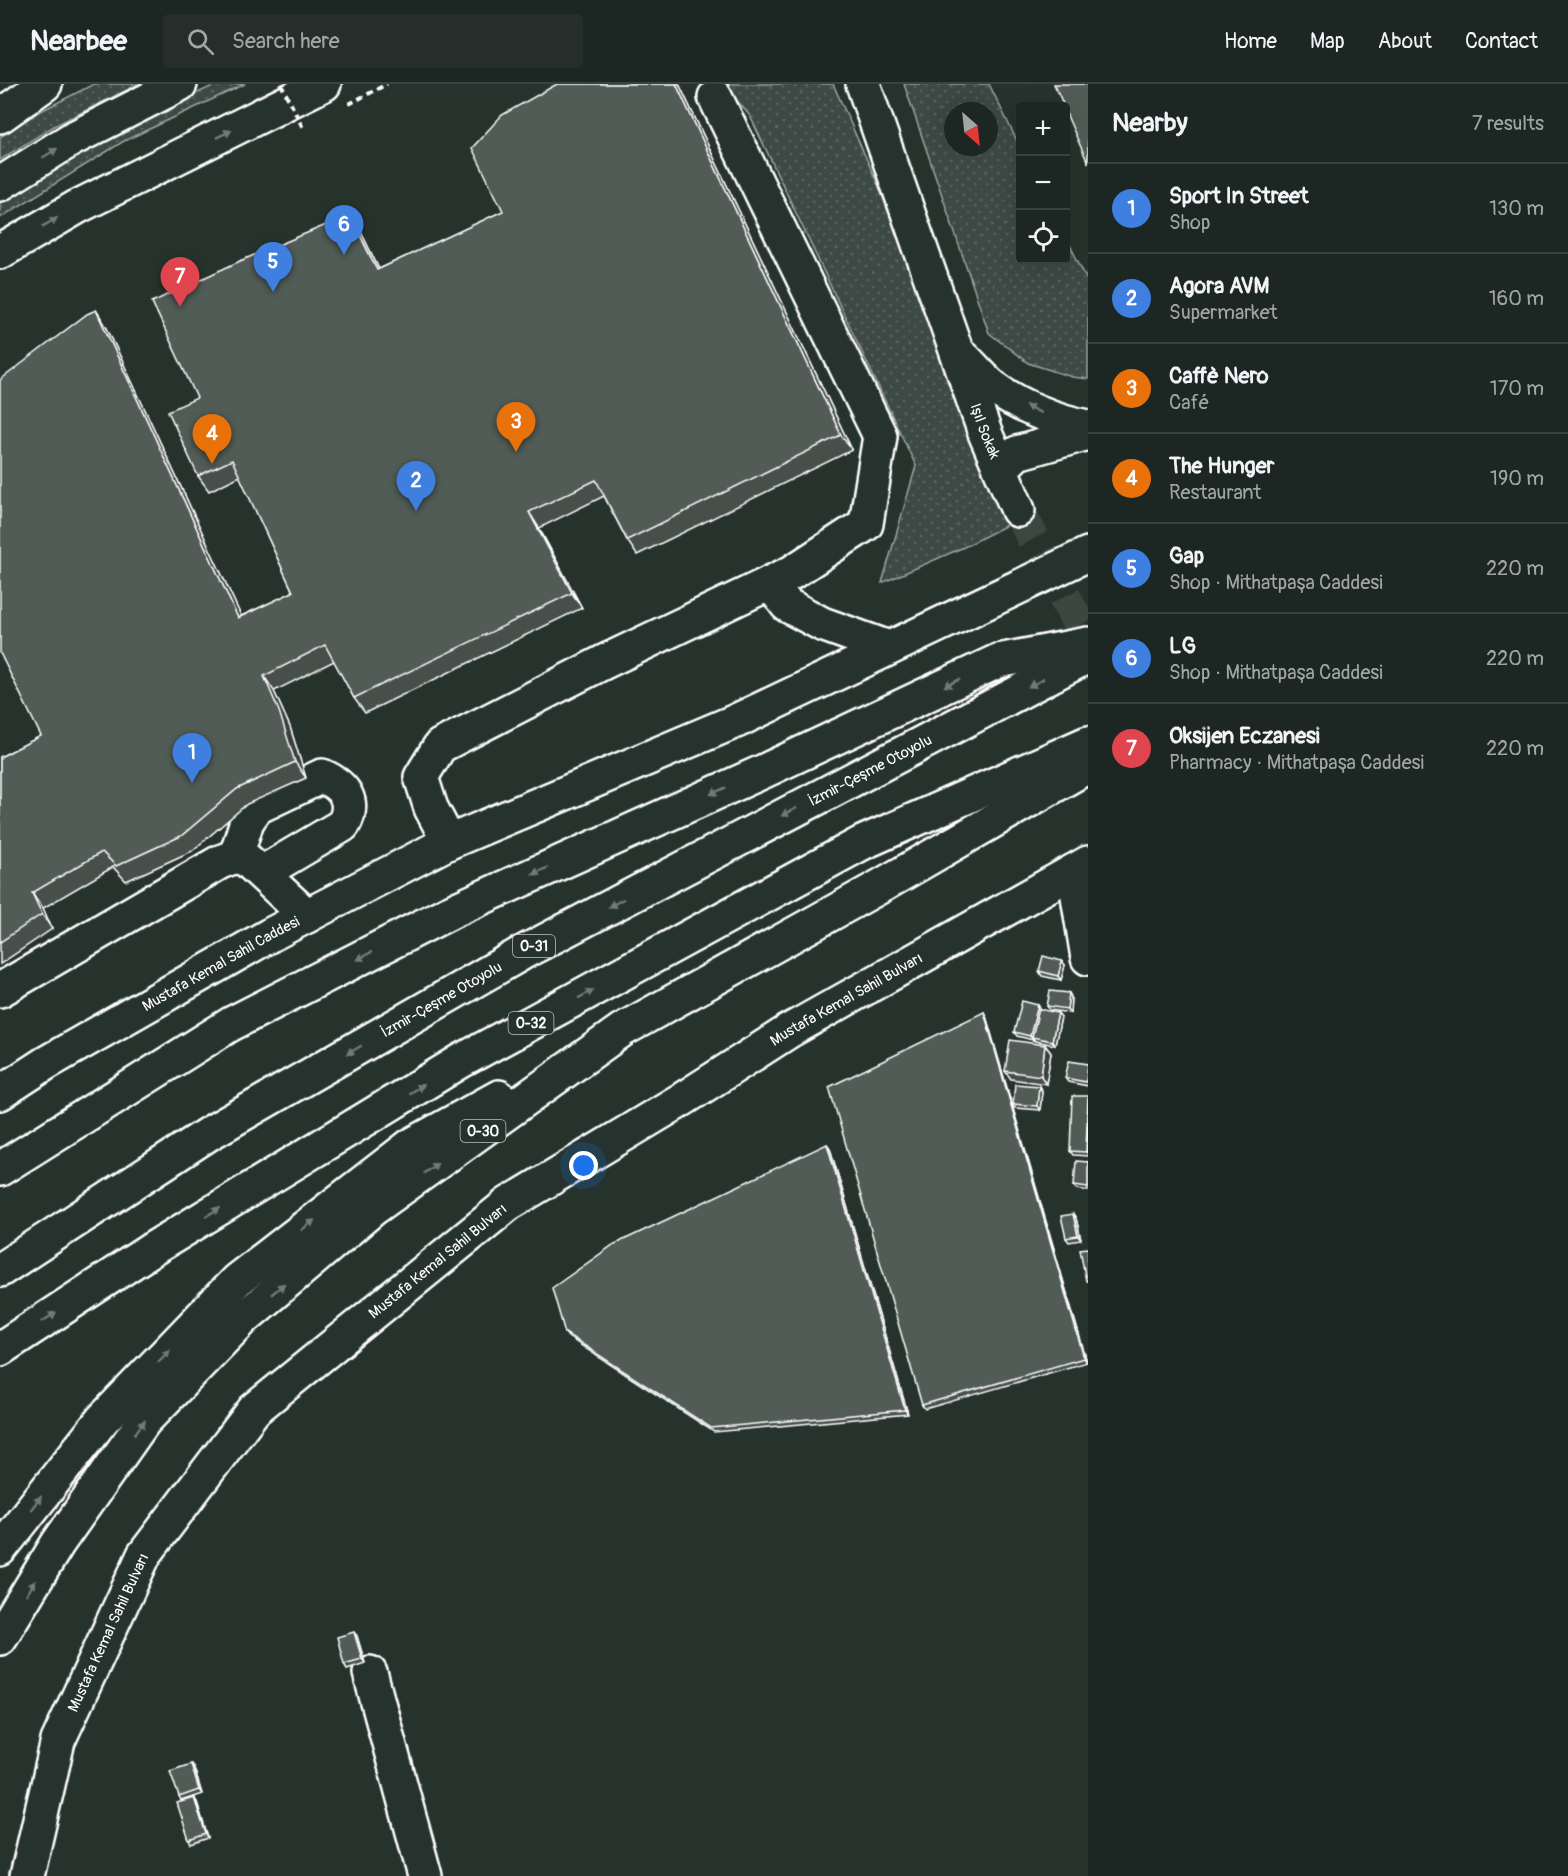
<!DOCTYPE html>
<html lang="en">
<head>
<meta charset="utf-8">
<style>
	:root { --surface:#1c2622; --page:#252e2a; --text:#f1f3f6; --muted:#a0a5a5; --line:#3a4340; --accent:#ffd166 }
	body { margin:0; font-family:Pangolin,sans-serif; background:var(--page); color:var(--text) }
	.controls { position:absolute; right:18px; top:18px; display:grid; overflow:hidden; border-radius:6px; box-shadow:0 6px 24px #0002 }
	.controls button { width:54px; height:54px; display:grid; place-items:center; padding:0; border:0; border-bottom:2px solid var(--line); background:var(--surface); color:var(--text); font:30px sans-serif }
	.compass { position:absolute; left:944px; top:18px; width:54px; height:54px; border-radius:50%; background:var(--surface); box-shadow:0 6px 24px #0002; rotate:153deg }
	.you { position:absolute; left:584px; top:1082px; width:21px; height:21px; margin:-15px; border:4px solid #fff; border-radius:50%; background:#1a73e8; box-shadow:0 0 0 9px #1a73e833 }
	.badge { display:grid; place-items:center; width:39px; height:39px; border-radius:50%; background:var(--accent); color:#fff; font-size:20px; font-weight:700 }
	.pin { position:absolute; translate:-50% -50px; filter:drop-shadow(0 2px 3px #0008) }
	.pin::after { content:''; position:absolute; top:32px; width:21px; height:18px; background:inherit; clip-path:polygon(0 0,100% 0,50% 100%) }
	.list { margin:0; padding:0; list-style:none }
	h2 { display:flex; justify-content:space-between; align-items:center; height:78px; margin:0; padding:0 24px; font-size:26px }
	h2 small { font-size:20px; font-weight:400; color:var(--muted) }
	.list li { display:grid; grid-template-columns:39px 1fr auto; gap:18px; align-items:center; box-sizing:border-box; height:90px; padding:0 24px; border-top:2px solid var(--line) }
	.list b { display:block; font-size:22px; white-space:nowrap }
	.list p { margin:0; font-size:20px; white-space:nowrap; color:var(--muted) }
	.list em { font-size:20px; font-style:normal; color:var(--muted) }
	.icon { flex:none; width:33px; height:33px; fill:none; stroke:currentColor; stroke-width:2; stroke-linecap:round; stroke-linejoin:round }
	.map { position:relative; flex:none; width:1088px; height:1792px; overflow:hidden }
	header { display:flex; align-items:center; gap:36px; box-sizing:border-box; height:84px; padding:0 30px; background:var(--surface); border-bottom:2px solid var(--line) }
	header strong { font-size:28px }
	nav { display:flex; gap:33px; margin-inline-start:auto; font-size:21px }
	.search { width:420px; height:54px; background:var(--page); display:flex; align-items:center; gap:15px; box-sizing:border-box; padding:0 21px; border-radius:6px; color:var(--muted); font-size:22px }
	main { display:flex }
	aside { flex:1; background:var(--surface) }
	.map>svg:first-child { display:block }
	.grass { fill:url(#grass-dots); stroke:#9ea4a2; stroke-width:1.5; fill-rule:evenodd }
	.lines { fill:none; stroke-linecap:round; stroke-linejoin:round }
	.minor-tunnel { stroke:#3c4742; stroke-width:33; stroke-dasharray:33 16; stroke-linecap:butt }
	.minor-casing { stroke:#fff; stroke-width:38 }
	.major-casing { stroke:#fff; stroke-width:38 }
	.highway-casing { stroke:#fff; stroke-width:38 }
	.path { stroke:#fff; stroke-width:4; stroke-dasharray:6 4.5; stroke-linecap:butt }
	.minor { stroke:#26332d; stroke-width:33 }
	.major { stroke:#26332d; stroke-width:33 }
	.highway { stroke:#26332d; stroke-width:33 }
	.path-bridge { stroke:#fff; stroke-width:4; stroke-dasharray:6 4.5; stroke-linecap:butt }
	.wall { fill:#464f4b; stroke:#fff; stroke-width:1.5 }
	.shaded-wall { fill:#39403d; stroke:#fff; stroke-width:1.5 }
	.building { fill:#515c57; stroke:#fff; stroke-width:1.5 }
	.oneway { fill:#727a76 }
	.labels { text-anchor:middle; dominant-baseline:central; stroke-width:6; stroke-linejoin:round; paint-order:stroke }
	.shield { fill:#26332d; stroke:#bec2c0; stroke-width:1.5 }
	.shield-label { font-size:14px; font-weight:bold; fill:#fff }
	.street-label { font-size:15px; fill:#fff; stroke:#26332d }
</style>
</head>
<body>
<header>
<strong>Nearbee</strong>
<div class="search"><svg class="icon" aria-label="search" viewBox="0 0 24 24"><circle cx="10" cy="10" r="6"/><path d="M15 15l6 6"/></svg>Search here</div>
<nav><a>Home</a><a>Map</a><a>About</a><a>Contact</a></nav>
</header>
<main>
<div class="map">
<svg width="1088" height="1792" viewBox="0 0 1088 1792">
	<defs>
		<pattern id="grass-dots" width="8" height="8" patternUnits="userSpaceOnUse" patternTransform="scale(1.5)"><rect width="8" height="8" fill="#3e4944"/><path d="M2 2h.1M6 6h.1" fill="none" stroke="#5b6460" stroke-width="1.8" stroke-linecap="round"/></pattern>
	</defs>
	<rect width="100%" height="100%" fill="#26332d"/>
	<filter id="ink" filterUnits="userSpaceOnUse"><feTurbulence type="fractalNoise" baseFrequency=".0167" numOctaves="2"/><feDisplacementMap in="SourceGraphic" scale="12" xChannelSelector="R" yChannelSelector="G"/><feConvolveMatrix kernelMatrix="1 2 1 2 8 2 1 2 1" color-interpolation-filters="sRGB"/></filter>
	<g filter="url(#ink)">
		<path class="grass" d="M94 0H139L54 42 0 76V53L37 29Z
			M217 0H245L124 57 0 134V118L83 62Z
			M723 0H833L879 103 955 305 1013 438 964 463 882 499 916 382 750 32Z
			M904 0H989L1020 63V176H1066V153L1088 198V295L1072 293 1028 279 989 249ZM953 27H989V63H953Z"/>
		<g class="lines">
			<path class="minor-tunnel" d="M1018 426 1088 557"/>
			<g class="minor-casing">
				<g id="minor">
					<path id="s1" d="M863 0 985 349 1018 426"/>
					<path d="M962 272C972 281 981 293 992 302 1018 322 1056 337 1088 343"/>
					<path d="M1001 385 1017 369 1088 349"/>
					<path d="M770 499 787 521 822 540 889 564"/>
					<path d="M449 758 431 724 421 693 440 662 604 578 791 489 866 440 880 352 715 13"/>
					<path d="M236 772 247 737 257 723 322 692C345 702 356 718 343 741L262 789"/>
					<path d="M1074 787 1088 874"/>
					<path d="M0 906 220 778 236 772 247 776 307 832"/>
					<path id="s2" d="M0 1009 46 979 270 851 449 758 736 637 1088 470"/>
					<path d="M370 1589 425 1792"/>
				</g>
			</g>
			<g class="major-casing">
				<g id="major">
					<path d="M0 32 45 0"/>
					<path d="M0 100 72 55 180 0"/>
					<path d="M0 168 77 123 324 0"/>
					<path id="s3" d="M27 1792 58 1657 144 1471 254 1326 508 1120 683 1015 789 947 1088 779"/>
				</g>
			</g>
			<g class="highway-casing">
				<g id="highway">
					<path d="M0 1085 231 940 450 828 762 688 998 577 1088 560"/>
					<path id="s4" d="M0 1186 208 1050 522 869 1088 572"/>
					<path d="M0 1265 154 1164 461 977 862 759 1088 659"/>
					<path d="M0 1465 102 1336 237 1196 410 1062 499 1013"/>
					<path d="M0 1554 58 1459 144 1337 244 1234 374 1124 622 946 879 803 1088 682"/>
				</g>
			</g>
			<path class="path" d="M349 20 387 0"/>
			<use href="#minor" class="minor"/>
			<use href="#major" class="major"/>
			<use href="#highway" class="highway"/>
			<path class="path-bridge" d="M281 0 304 46"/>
		</g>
		<path class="wall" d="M557 0H679L852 366 637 471 627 456 604 412 539 444 582 524 365 629 354 614 334 577 274 607 290 643 306 694 247 720 192 767 126 797 113 783 43 824 52 845 0 880V673L41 652 96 226 106 242 241 532 293 508 240 392 209 407 198 392 197 314 360 146 379 185 503 127Z
			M1065 881 1061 896 1042 892 1039 887Z
			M1069 909 1071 913 1070 929 1050 926 1047 922Z
			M1041 925 1061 933 1055 961 1035 957 1033 954V956L1017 952 1014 948Z
			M984 928 986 932 1087 1278 925 1325 922 1321Z
			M1045 961 1051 969 1046 1000 1011 995 1005 987Z
			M1088 980V1002L1068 998 1065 994Z
			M1042 1007 1040 1026 1015 1024 1013 1020Z
			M1088 1013V1072L1073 1071 1070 1067Z
			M827 1060 830 1064 908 1330 714 1348 568 1253 565 1249Z
			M1088 1078V1107L1077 1105 1074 1101Z
			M1073 1130 1076 1134 1081 1156 1069 1158 1066 1154Z
			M357 1552 365 1579 347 1585 344 1580Z
			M194 1684 202 1710 181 1717 179 1713Z
			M194 1714 197 1718 208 1754 191 1760 189 1756Z"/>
		<path class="shaded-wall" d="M676 0H679L852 366 841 351Z
			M350 131 360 146 387 202 377 186Z
			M96 226 106 242 249 549 238 534Z
			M529 428 539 444 582 524 572 509Z
			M264 592 274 607 290 643 306 694 295 678Z
			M32 809 43 824 52 845 42 830Z
			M1062 877 1065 881 1061 896 1058 892Z
			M1069 909 1071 913 1070 929 1067 925Z
			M1038 921 1041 925 1033 956 1030 952Z
			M984 928 986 932 1087 1278 1084 1274Z
			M1058 929 1061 933 1055 961 1052 957Z
			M1045 961 1051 969 1046 1000 1041 992Z
			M1039 1002 1042 1007 1040 1026 1037 1022Z
			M1088 1013V1070L1086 1068Z
			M827 1060 830 1064 908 1330 905 1326Z
			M1073 1130 1076 1134 1081 1156 1078 1152Z
			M354 1548 357 1552 365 1579 362 1575Z
			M191 1680 194 1684 202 1710 199 1706Z
			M194 1714 197 1718 208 1754 206 1750Z"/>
		<path class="building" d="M557 0H676L841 351 627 456 596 396 529 428 572 509 354 614 325 561 264 592 279 627 295 678 237 705 181 752 116 782 102 768 32 809 42 830 0 858V673L41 652 0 569V296L87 230 96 226 238 534 293 508 232 376 198 392 168 327 197 314 152 218 240 177 350 131 377 186 503 127 472 64 502 31Z
			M1054 0H1088V79L1065 27V22H1064Z
			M1043 872 1062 877 1058 892 1039 887Z
			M1050 907 1069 909 1067 925 1047 922Z
			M1022 917 1038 921 1030 952 1014 948Z
			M1039 925 1058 929 1052 957 1032 953Z
			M984 928 1084 1274 922 1321 829 1003Z
			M1010 956 1045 961 1041 992 1005 987Z
			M1069 977 1088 980 1086 998 1065 994Z
			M1015 1000 1039 1002 1037 1022 1013 1020Z
			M1072 1012H1088L1086 1068 1070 1067Z
			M827 1060 905 1326 711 1344 565 1249 552 1204 613 1161Z
			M1076 1077 1088 1078V1103L1074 1101Z
			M1073 1130 1078 1152 1066 1154 1061 1132Z
			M1088 1164V1197H1086L1080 1165Z
			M354 1548 362 1575 344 1580 337 1553Z
			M191 1680 199 1706 179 1713 170 1687Z
			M194 1714 206 1750 189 1756 177 1719Z"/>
		<defs><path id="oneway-solid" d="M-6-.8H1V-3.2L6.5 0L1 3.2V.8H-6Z" transform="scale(1.5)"/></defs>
		<g class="oneway">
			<use href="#oneway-solid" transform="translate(224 50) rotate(-26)"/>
			<use href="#oneway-solid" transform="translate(50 69) rotate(-32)"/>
			<use href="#oneway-solid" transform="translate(50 138) rotate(-31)"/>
			<use href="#oneway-solid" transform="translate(1033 325) rotate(-153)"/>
			<use href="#oneway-solid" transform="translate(952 599) rotate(155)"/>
			<use href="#oneway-solid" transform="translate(1036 599) rotate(152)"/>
			<use href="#oneway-solid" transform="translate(718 707) rotate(156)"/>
			<use href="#oneway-solid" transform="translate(789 728) rotate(153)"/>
			<use href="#oneway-solid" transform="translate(540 787) rotate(156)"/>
			<use href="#oneway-solid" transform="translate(616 819) rotate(152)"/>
			<use href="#oneway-solid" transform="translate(364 872) rotate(153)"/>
			<use href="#oneway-solid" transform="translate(586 910) rotate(-29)"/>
			<use href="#oneway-solid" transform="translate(354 966) rotate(150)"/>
			<use href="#oneway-solid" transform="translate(416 1005) rotate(-31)"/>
			<use href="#oneway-solid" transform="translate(431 1084) rotate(-36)"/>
			<use href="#oneway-solid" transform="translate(213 1128) rotate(-31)"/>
			<use href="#oneway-solid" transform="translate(308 1141) rotate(-38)"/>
			<use href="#oneway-solid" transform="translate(278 1205) rotate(-40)"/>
			<use href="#oneway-solid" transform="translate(49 1233) rotate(-33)"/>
			<use href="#oneway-solid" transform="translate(164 1272) rotate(-46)"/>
			<use href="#oneway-solid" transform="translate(140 1343) rotate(-53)"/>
			<use href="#oneway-solid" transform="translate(36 1419) rotate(-52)"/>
			<use href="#oneway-solid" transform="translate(31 1504) rotate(-58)"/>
		</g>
	</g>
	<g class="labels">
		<g class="shield">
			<rect x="513" y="851" width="42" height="22" rx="4.5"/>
			<rect x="508.5" y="928" width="45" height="22" rx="4.5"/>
			<rect x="460.5" y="1036" width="45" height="22" rx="4.5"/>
		</g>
		<g class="shield-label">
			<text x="534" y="862">O-31</text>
			<text x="531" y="939">O-32</text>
			<text x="483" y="1047">O-30</text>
		</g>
		<g class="street-label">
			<text stroke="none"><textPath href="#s1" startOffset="368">Işıl Sokak</textPath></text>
			<text stroke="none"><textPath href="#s4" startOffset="1004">İzmir-Çeşme Otoyolu</textPath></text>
			<text stroke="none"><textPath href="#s2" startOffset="256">Mustafa Kemal Sahil Caddesi</textPath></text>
			<text stroke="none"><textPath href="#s3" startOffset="1248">Mustafa Kemal Sahil Bulvarı</textPath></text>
			<text stroke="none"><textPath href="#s4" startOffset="518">İzmir-Çeşme Otoyolu</textPath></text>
			<text stroke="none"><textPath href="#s3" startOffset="762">Mustafa Kemal Sahil Bulvarı</textPath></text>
			<text stroke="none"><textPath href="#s3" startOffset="258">Mustafa Kemal Sahil Bulvarı</textPath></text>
		</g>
	</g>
</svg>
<div class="controls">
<button>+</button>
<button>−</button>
<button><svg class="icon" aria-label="locate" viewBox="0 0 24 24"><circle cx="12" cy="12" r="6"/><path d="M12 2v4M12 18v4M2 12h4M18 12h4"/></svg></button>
</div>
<svg class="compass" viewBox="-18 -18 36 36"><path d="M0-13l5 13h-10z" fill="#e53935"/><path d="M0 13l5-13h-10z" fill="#a0a5a5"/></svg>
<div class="you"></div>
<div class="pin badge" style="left:192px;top:699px;background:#3f7fe0">1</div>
<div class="pin badge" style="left:416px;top:427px;background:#3f7fe0">2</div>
<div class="pin badge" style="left:516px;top:368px;background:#e8710a">3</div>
<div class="pin badge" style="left:212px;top:380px;background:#e8710a">4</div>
<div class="pin badge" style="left:273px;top:208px;background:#3f7fe0">5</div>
<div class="pin badge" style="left:344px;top:171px;background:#3f7fe0">6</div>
<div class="pin badge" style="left:180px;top:223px;background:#e0444e">7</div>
</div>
<aside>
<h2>Nearby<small>7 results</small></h2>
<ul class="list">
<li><span class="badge" style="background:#3f7fe0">1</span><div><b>Sport In Street</b><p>Shop</p></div><em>130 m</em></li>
<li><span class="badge" style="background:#3f7fe0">2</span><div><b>Agora AVM</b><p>Supermarket</p></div><em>160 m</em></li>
<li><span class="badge" style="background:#e8710a">3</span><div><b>Caffè Nero</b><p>Café</p></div><em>170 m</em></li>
<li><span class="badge" style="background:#e8710a">4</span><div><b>The Hunger</b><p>Restaurant</p></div><em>190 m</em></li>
<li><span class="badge" style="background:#3f7fe0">5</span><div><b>Gap</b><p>Shop · Mithatpaşa Caddesi</p></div><em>220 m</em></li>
<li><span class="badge" style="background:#3f7fe0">6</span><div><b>LG</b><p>Shop · Mithatpaşa Caddesi</p></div><em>220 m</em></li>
<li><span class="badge" style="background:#e0444e">7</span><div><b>Oksijen Eczanesi</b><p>Pharmacy · Mithatpaşa Caddesi</p></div><em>220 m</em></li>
</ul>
</aside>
</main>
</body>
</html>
